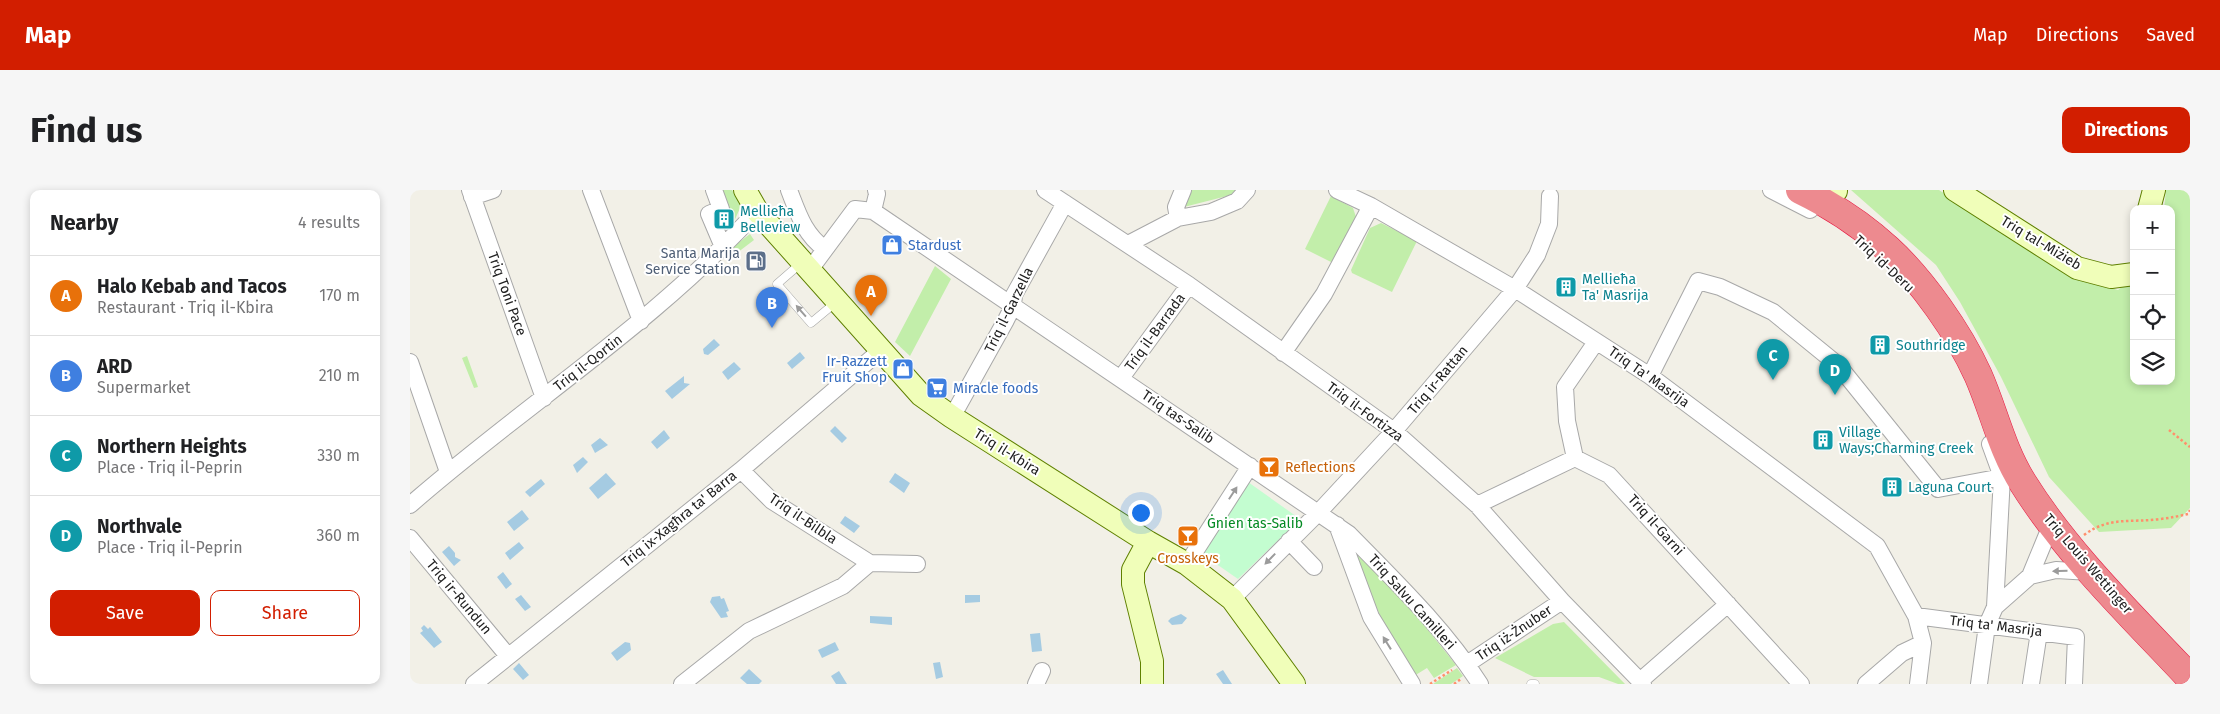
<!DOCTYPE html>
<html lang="en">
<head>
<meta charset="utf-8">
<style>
	:root { --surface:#fff; --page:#f6f6f6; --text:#202124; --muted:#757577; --line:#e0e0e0; --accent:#d21e00 }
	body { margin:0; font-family:"Fira Sans",sans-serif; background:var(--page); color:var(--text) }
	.controls { position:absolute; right:15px; top:15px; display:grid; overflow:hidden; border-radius:10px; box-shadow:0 2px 8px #0003 }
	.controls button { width:45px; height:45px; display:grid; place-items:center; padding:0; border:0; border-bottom:1px solid var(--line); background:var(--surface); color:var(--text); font:25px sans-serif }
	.you { position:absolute; left:730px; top:322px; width:18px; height:18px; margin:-12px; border:4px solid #fff; border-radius:50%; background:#1a73e8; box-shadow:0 0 0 8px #1a73e833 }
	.badge { display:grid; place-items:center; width:32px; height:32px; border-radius:50%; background:var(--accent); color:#fff; font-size:16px; font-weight:700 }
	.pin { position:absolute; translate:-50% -41px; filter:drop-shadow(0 1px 2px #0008) }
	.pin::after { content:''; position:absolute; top:26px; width:18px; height:15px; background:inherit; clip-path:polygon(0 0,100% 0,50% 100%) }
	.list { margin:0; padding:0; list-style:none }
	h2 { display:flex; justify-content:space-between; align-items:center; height:65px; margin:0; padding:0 20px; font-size:21px }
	h2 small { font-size:16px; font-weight:400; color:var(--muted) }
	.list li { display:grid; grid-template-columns:32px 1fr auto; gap:15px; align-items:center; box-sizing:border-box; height:80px; padding:0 20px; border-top:1px solid var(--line) }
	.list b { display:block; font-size:19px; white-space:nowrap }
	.list p { margin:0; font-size:16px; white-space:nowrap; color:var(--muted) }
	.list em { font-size:16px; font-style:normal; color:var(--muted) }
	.actions { display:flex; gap:10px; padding:15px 20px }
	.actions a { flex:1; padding:11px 0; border:1px solid var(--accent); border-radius:10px; text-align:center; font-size:18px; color:var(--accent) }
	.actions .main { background:var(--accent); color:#fff }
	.icon { flex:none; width:28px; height:28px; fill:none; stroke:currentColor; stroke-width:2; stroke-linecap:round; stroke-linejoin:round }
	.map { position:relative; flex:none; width:1780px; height:494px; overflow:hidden; border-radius:10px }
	header { display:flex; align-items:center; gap:30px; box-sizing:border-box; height:70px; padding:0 25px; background:var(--accent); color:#fff }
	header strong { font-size:24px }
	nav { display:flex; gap:28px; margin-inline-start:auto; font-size:18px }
	.intro { display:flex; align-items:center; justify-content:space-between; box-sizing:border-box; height:120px; padding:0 30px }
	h1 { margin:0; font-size:35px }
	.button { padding:12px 22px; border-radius:10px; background:var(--accent); color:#fff; font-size:18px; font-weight:700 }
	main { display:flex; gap:30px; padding:0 30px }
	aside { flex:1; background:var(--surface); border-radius:10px; box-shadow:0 2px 8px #0003 }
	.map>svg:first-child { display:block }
	.grass { fill:#c2eeaa }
	.park { fill:#c3fdd0 }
	.water { fill:#a5cbe2 }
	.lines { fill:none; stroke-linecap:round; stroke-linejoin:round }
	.lane-casing { stroke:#a8a8a8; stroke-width:9 }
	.street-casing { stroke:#a8a8a8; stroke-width:18 }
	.secondary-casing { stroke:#5f8000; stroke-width:24 }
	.highway-casing { stroke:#e71c45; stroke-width:29 }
	.path { stroke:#ff8f6b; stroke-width:2.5; stroke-dasharray:2.5 2.5; stroke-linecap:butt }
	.lane { stroke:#fff; stroke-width:8 }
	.street { stroke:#fff; stroke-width:16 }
	.secondary { stroke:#f0feb9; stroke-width:22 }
	.highway { stroke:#ed8a8f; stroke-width:28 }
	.oneway { fill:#9b9b9b }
	.labels { text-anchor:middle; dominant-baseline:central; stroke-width:4; stroke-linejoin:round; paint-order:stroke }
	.culture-label { font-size:14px; fill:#0d838f; stroke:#fff; text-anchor:start }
	.street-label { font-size:14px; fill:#212121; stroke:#fff }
	.shop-label { font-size:14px; fill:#366cbe; stroke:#fff; text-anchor:start }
	.service-label { font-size:14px; fill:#4e5e75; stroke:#fff; text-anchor:end }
	.food-label { font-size:14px; fill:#c56008; stroke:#fff; text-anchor:start }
	.park-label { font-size:14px; fill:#048a23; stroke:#fff }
</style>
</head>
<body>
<header>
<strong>Map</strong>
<nav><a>Map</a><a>Directions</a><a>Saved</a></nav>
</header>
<div class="intro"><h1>Find us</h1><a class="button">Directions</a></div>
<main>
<aside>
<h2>Nearby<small>4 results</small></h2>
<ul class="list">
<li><span class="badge" style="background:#e8710a">A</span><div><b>Halo Kebab and Tacos</b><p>Restaurant · Triq il-Kbira</p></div><em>170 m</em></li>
<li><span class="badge" style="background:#3f7fe0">B</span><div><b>ARD</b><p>Supermarket</p></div><em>210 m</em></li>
<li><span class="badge" style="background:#0f9aa8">C</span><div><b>Northern Heights</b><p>Place · Triq il-Peprin</p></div><em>330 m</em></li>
<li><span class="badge" style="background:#0f9aa8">D</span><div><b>Northvale</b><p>Place · Triq il-Peprin</p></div><em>360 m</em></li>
</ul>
<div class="actions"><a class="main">Save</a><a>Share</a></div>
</aside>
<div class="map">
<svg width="1780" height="494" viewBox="0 0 1780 494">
	<rect width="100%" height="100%" fill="#f2f0e7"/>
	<path class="grass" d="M309 0H322L331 16 322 36Z
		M775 0H826L821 5 774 17Z
		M1441 0H1529L1660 86 1708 100 1724 87V191H1761V19H1754L1756 0H1780V318L1761 338 1689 342 1639 287 1591 187 1550 112 1526 75Z
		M921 6 943 18 946 27 923 73 895 59Z
		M971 33 1007 51 982 102 942 83 941 80 960 38Z
		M340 44 344 50 323 66 324 56Z
		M525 76 541 89 500 166 485 152Z
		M57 166 68 197 64 198 52 168Z
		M938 350 1014 435 1046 475 1024 488 1017 478 1004 486 974 435Z
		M1154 432 1215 494H1208L1189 487H1124L1085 468 1143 434Z
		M1047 478 1053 486 1041 494H1023Z"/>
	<path class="park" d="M838 292 890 329 828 389 792 364Z"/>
	<path class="water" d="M304 149 310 155 298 165 294 164 293 159Z
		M390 162 395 168 382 179 377 173Z
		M324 172 331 179 318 190 312 182Z
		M274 186V193L280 194 262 209 255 201Z
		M425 236 437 248 432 253 420 241Z
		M254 240 260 248 247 259 241 252Z
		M190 248 198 255 185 263 181 255Z
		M173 267 178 272 167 283 163 275Z
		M196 283 206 294 188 309 179 298Z
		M485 283 500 293 494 303 479 292Z
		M131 289 135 294 120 307 115 302Z
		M112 320 119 329 104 341 97 332Z
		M435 326 450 336 444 343 430 333Z
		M109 352 114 358 100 370 95 363Z
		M39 356 45 363V367L51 370 44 376 32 362Z
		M93 382 102 394 96 399 87 387Z
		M111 405 121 417 115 421 105 409Z
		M555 405H570V412L555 413Z
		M310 406 311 409 314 408 319 421 316 422 318 427 311 428 300 412 302 407Z
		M771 424 777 428 772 434 762 435 758 431 761 428Z
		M460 426 482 427V435L460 433Z
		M14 435 18 439 20 437 32 452 24 458 10 443 13 441 11 438Z
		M630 443 632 461 622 462 620 444Z
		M215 452 220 453 221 460 207 471 201 463Z
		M425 452 429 460 412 468 408 460Z
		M530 472 533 487 526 489 523 473Z
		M109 473 119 485 113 490 103 479Z
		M339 479 352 491 349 494H337L330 488Z
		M813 480 822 494H813L806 484Z
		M429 481 437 494H426L421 486Z"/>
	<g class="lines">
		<g class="lane-casing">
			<path id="lane" d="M390 74 367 94 401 133 425 113
				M1121 494H1125"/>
		</g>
		<g class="street-casing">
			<path id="street" d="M60 0 134 208
				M181 0 231 131
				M304 0 311 19 299 24 313 57
				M379 0C388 23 394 44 415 59
				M635 0 779 95 984 241 1067 315 1152 411 1233 494
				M927 0 961 16 1105 99 1240 186 1467 356 1506 426 1513 453 1508 494
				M1361 0 1400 20
				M62 7 83 0
				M463 21 467 4 466 0
				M768 28 766 17 773 0
				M718 54 768 28 801 22 827 11 837 0
				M399 81 445 19 463 21 939 344C985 391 1034 438 1070 494
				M873 163 914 104 961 16
				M0 172 38 282
				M1240 186 1288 91 1310 97 1363 122 1428 175 1528 299 1592 287
				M711 188 779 95
				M542 227 596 130 603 116 604 105 655 13
				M1580 254 1592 287 1585 417
				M1165 268 1157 231 1155 197 1186 152
				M331 280 362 311 460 373
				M0 315C114 215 244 134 347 21
				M1067 315 1165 268 1199 285 1391 494
				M927 335 961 427 1002 494
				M0 348 98 466
				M879 351 904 377
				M777 374 840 276
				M1620 386 1641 335
				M822 409 908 323 984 241 1105 99 1127 65 1139 34 1140 6
				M1506 426 1666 447 1664 494
				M1057 474 1152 411
				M1230 491 1318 414
				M64 494 331 280 470 161
				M272 494 339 441 433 396 460 373 507 374
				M626 494 632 481
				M1456 494 1492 463 1513 453
				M1569 494 1577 435 1585 417 1620 386 1646 380 1681 382
				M1621 494 1629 442"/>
		</g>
		<g class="secondary-casing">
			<path id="secondary" d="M335 0 347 21 511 205 542 227 738 352 777 374 822 409 884 494
				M1425 0 1426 1
				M1545 0 1667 78 1701 87 1724 84
				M1739 19 1744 0
				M738 352 723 380V394L742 471V494"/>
		</g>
		<g class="highway-casing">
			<path id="highway" d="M1390 0C1421 15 1452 35 1478 59 1512 90 1549 143 1568 185 1584 221 1591 258 1613 293 1658 365 1722 426 1780 488"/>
		</g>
		<path class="path" d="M1759 240 1780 257
			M1674 345C1699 326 1722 333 1750 329 1760 328 1769 326 1778 324L1780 320
			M1020 494 1042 480
			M1044 494 1051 489"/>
		<use href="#lane" class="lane"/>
		<use href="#street" class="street"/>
		<use href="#secondary" class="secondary"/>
		<use href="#highway" class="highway"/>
	</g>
	<defs><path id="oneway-solid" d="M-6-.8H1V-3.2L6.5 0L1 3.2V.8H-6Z" transform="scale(1.25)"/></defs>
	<g class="oneway">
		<use href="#oneway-solid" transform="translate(391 121) rotate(-131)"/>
		<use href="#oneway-solid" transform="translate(823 303) rotate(-57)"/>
		<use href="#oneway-solid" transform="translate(860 369) rotate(134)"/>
		<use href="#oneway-solid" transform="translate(1650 381) rotate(179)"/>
		<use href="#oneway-solid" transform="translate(977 453) rotate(-122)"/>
	</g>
	<defs>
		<g id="building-square" transform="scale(1.125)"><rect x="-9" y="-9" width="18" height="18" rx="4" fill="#0f9aa8" stroke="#fff"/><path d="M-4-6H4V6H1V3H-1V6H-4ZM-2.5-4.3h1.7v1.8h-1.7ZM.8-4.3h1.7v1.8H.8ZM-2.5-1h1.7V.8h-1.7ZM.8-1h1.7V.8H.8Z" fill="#fff"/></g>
		<g id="shop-square" transform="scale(1.125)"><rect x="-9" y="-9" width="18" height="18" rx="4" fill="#3f7fe0" stroke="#fff"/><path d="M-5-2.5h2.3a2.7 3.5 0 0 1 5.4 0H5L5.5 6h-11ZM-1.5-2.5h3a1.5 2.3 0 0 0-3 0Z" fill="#fff"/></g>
		<g id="fuel-square" transform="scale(1.125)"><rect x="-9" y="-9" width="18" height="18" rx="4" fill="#5c6f8a" stroke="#fff"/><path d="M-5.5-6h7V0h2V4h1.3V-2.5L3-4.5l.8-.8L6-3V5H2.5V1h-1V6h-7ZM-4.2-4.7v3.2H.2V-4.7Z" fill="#fff"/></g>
		<g id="supermarket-square" transform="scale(1.125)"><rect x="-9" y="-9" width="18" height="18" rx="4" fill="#3f7fe0" stroke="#fff"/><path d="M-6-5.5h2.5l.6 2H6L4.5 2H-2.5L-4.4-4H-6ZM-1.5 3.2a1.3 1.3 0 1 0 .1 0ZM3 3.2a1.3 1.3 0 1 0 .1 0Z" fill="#fff"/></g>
		<g id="bar-square" transform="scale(1.125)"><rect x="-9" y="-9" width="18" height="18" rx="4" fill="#e8710a" stroke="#fff"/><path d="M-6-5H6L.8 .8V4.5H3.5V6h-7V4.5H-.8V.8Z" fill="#fff"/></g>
	</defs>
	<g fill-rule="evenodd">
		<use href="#building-square" x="314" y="29"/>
		<use href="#shop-square" x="482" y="55"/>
		<use href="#fuel-square" x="346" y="71"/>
		<use href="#building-square" x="1156" y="97"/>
		<use href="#building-square" x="1470" y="155"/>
		<use href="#shop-square" x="493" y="179"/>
		<use href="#supermarket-square" x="527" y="198"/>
		<use href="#building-square" x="1413" y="250"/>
		<use href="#bar-square" x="859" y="277"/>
		<use href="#building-square" x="1482" y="297"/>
		<use href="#bar-square" x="778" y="346"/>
	</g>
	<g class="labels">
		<g class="culture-label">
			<text x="330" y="21">Mellieħa<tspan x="330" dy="16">Belleview</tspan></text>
			<text x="1172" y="89">Mellieħa<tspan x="1172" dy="16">Ta' Masrija</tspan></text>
			<text x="1486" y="155">Southridge</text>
			<text x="1429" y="242">Village<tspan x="1429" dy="16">Ways;Charming Creek</tspan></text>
			<text x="1498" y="297">Laguna Court</text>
		</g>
		<g class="street-label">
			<text transform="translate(1631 53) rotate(31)">Triq tal-Miżieb</text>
			<text transform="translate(1474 74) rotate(43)">Triq id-Deru</text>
			<text transform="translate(97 104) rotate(70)">Triq Toni Pace</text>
			<text transform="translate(599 120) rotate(-64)">Triq il-Garzella</text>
			<text transform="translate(745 142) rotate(-54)">Triq il-Barrada</text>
			<text transform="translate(178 173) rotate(-38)">Triq il-Qortin</text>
			<text transform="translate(1239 187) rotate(35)">Triq Ta' Masrija</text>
			<text transform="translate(1028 190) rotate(-50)">Triq ir-Rattan</text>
			<text transform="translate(955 222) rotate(36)">Triq il-Fortizza</text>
			<text transform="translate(768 227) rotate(34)">Triq tas-Salib</text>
			<text transform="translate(597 262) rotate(32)">Triq il-Kbira</text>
			<text transform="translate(269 329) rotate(-39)">Triq ix-Xagħra ta' Barra</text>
			<text transform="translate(393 329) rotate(34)">Triq il-Bilbla</text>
			<text transform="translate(1246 335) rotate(48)">Triq il-Garni</text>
			<text transform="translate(1678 374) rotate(49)">Triq Louis Wettinger</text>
			<text transform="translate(49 407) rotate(50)">Triq ir-Rundun</text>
			<text transform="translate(1002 412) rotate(48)">Triq Salvu Camilleri</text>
			<text transform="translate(1586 436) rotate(7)">Triq ta' Masrija</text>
			<text transform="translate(1104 443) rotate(-34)">Triq iż-Żnuber</text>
		</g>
		<g class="shop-label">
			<text x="498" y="55">Stardust</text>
			<text x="477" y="171" text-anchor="end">Ir-Razzett<tspan x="477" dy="16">Fruit Shop</tspan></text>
			<text x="543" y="198">Miracle foods</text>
		</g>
		<g class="service-label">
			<text x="330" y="63">Santa Marija<tspan x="330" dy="16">Service Station</tspan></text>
		</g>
		<g class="food-label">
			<text x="875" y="277">Reflections</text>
			<text x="778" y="368" text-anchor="middle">Crosskeys</text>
		</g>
		<g class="park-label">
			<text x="845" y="333">Ġnien tas-Salib</text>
		</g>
	</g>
</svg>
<div class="controls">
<button>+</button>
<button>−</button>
<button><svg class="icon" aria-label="locate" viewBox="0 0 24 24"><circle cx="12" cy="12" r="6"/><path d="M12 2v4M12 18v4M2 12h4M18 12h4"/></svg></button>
<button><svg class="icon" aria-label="layers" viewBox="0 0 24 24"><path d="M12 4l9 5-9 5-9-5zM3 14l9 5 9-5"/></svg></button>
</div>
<div class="you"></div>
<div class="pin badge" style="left:461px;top:126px;background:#e8710a">A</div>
<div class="pin badge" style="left:362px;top:138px;background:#3f7fe0">B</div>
<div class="pin badge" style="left:1363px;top:190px;background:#0f9aa8">C</div>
<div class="pin badge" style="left:1425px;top:205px;background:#0f9aa8">D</div>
</div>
</main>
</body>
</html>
